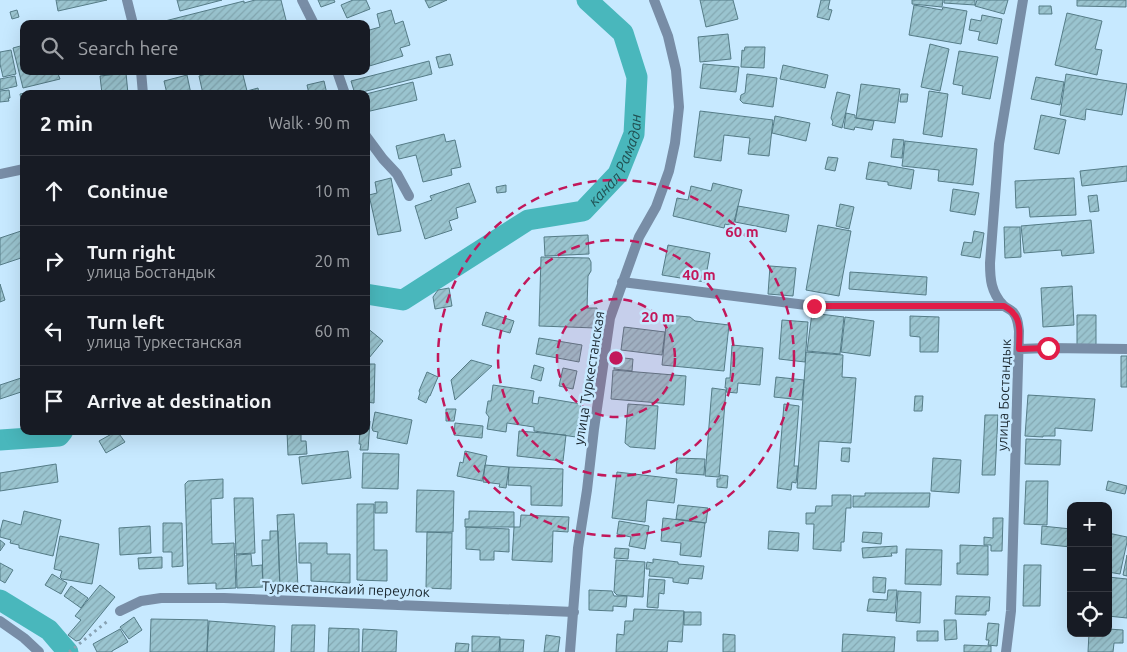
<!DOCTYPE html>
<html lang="en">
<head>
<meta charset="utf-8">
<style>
	:root { --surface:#171b24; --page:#20242c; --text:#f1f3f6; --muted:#9ea1a6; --line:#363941 }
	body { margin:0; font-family:Ubuntu,sans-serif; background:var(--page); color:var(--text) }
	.controls { position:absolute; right:15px; bottom:15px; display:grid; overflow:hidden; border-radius:10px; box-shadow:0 5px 20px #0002 }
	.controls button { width:45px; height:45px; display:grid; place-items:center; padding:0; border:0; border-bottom:1px solid var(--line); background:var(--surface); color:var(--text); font:25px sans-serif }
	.stop { position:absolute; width:15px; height:15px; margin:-11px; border:4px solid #e11d48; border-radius:50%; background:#fff }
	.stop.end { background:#e11d48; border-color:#fff; box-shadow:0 1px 5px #0008 }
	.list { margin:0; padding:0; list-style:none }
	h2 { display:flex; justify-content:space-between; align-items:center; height:65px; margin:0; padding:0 20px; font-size:21px }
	h2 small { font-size:16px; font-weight:400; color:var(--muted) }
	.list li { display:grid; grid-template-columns:32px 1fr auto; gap:15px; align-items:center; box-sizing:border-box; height:70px; padding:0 20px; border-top:1px solid var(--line) }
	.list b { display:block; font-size:19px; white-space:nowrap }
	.list p { margin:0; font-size:16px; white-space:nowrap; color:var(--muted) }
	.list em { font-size:16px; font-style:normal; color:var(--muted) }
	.icon { flex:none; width:28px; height:28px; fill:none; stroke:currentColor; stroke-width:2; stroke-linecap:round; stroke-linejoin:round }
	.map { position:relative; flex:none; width:1127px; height:652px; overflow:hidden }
	.search { position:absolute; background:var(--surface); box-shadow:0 5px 20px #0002; left:20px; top:20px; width:350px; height:55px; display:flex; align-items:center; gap:12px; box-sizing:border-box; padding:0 18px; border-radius:10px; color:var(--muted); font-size:19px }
	.panel { position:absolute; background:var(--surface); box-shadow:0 5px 20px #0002; left:20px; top:90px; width:350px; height:345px; border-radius:10px }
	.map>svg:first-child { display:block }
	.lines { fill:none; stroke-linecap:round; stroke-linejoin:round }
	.canal { stroke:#49b7bc; stroke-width:21 }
	.building { fill:url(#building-hatch); stroke:#557c87 }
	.path { stroke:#88a2b3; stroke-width:3; stroke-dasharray:2.5 4; stroke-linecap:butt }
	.minor { stroke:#788da6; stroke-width:10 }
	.route { stroke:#e11d48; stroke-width:6 }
	.ring { fill:none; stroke:#c2185b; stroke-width:2.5; stroke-dasharray:9 6 }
	.labels { text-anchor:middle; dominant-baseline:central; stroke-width:5; stroke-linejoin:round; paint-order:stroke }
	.street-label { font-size:14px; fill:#1a272f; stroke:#c7e9ff }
	.water-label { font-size:15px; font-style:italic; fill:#215153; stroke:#c7e9ff }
	.centre { fill:#c2185b; stroke:#c7e9ff; stroke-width:2.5 }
	.ring-label { font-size:15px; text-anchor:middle; font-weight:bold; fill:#c2185b; stroke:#c7e9ff; stroke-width:5; stroke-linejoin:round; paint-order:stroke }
</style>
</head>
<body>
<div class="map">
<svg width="1127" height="652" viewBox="0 0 1127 652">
	<defs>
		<pattern id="building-hatch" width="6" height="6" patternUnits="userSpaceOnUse" patternTransform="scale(1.25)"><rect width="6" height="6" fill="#9ac4cf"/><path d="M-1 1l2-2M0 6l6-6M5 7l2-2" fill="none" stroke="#84a8b2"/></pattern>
	</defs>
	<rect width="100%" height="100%" fill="#c7e9ff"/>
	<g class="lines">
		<g class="canal">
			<path id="s1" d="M366 294 403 300 528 220 583 211 618 174 634 134 637 77 623 33 587 0"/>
			<path d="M0 440 59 436 63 431"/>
			<path d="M0 600 49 630 68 652"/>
		</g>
	</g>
	<path class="building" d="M56 0H107L58 11Z
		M177 0H222L180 11Z
		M255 0H281L287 24 157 23 244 1V3Z
		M318 0H334L335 2 321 7Z
		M353 0H366L370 9 347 18 341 5Z
		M425 0H447L429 8Z
		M700 0H733L738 19 706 27Z
		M821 0H830L828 9 832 10 829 20 817 17Z
		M912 0H943L942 7 912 4Z
		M944 0H975V5L944 3Z
		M977 0H1008L1004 14 975 6Z
		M1077 0H1126V7L1077 6Z
		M914 5 942 10 943 7 967 11 961 44 909 35Z
		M1039 6H1051L1052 14H1039Z
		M17 10 19 17 12 19 10 12Z
		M391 10 395 24 403 21 410 45 400 48 403 56 366 67V31L380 27 377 14Z
		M1067 13 1102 21 1095 49 1102 50 1097 75 1055 65Z
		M982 15 1002 19 997 44 978 40 980 32 969 30 971 19 981 21Z
		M728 34 731 59 700 62 698 37Z
		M930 44 949 49 940 91 921 87Z
		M24 45V71H57L60 79 23 88 13 48Z
		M745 47H765L764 68 741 67 742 50 744 51Z
		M11 50 16 74 3 77 0 64V52Z
		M959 51 998 57 990 99 962 94 963 86 953 84Z
		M450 54 453 65 439 68 436 57Z
		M429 61 432 74 355 94 351 81Z
		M703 64 739 67 736 92 700 88Z
		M783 65 828 75 825 88 780 79Z
		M217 71H242L247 91 258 88 259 94H203L199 76Z
		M126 73 128 94H102L100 76Z
		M747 74 777 78 773 107 743 103 740 100 741 95 745 93Z
		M1066 74 1127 84 1122 115 1086 109 1085 120 1060 115Z
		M187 75 191 94H167L164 81Z
		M15 76 17 86 0 90V79Z
		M1036 77 1064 82 1060 105 1031 99Z
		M324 81 327 94H309L307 85Z
		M413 82 417 100 366 112V94Z
		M861 84 900 89 895 123 856 118Z
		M9 90 10 98H8L9 101 0 102V91Z
		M35 91V94H24V115L20 94Z
		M929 91 948 94 942 137 923 134Z
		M837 92 850 95 842 128 832 125 833 122 831 118Z
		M901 94H908L907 102H900Z
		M700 111 773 120 769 156 748 154 750 138 724 135 721 161 694 157Z
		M846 113 855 115V118L874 121 872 130 855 127 854 130 844 128Z
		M1041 115 1066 120 1059 154 1034 149Z
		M775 116 810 123 806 141 772 133Z
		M444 134 446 142 455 140 461 167 451 169 452 175 423 182 416 155 399 159 396 146Z
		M893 139 904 140 902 158 891 157Z
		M905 141 977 149 973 185 938 181 939 170 902 166Z
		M828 157 838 158 835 171 825 169Z
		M869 162 914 170 911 189 888 185V182L866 179Z
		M1127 166V181L1082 186 1080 171Z
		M391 178 401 231 378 235 369 195 377 193 375 182Z
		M1074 178 1076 215 1030 217 1029 207 1016 208 1015 181Z
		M469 183 476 202 456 208 458 218 449 221 452 230 425 239 415 206 432 200 430 196Z
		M713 183 742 190 733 226 725 224 724 228 673 216 677 198 688 200 691 186 711 191Z
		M506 185V192L497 193 496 187Z
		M953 189 979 193 975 215 950 211Z
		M1097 195 1099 211 1090 212 1088 196Z
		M840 204 854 207 849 229 836 226Z
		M738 206 789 215 786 232 735 222Z
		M1091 220 1094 253 1062 256 1061 250 1024 253 1021 226Z
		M818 225 851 231 839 296 806 290Z
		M1004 227H1020L1021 257 1005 258Z
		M24 230V257L0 265V238Z
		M974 231 984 233 980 258 961 255 964 242 972 243Z
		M588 235 589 254 545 256 544 237Z
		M668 245 710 253 705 282 662 275Z
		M541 257 589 258 591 262V271L588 276 587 308H597L596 328 539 326Z
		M770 266 796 268 793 296 768 294Z
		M850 272 927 277 926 295 849 289Z
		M0 284 5 300 0 302Z
		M1072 286 1074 325 1043 327 1041 288Z
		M449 288 452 306 435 309 433 297 438 290Z
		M486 312 514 321 510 333 482 325Z
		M812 313 844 317 840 354 807 351Z
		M667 315 690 317 695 321 729 325 724 371 662 365Z
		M1077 315H1096V345H1077Z
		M910 316 939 317 938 352H920V337L910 336Z
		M845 317 874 321 870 356 841 352Z
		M782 320 808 322 805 362 779 359Z
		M366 327 383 341 369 358 366 356Z
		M624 327 665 332 662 355 621 350Z
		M539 338 582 345 579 362 536 354Z
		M732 345 763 348 760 385 738 383 737 393 726 392 727 388H725L726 378H730Z
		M806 352 843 355 842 377 856 378 851 443 819 441 816 489 797 488Z
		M1121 356H1127V387H1121Z
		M615 357 633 359 632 371 614 369Z
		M471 360 492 366 455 400 451 380Z
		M366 364H375L374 403 366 402Z
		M534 365 544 368 541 381 531 378Z
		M563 368 577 371 573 389 559 386Z
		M613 370 686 376 684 405 611 399Z
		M427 372 438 377 430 396H429L426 403 418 399 420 393 419 391Z
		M24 374V391L0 399V385L21 378Z
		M776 377 804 380 802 400 774 397Z
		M493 385 534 391 532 403 538 404 539 397 581 404 576 437 534 431V427L507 423 506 432 487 429 489 417 486 413 488 401H491Z
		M712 388 726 390 719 477 705 476Z
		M1028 395 1095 399 1092 431 1055 428V436H1043V437L1025 436Z
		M915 396H923L922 411H914Z
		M628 404 658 406 655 449 630 447 625 443Z
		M784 404 799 406 794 466H798L796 483 792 482 791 490 777 488Z
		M366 406H369L368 417H366Z
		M446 409H456L454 421H446Z
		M375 412 412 420 407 444 377 438 378 432 373 431 372 428Z
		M985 415H998L995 475H982Z
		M366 420 370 421 368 450H360L361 444H359L360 431H366Z
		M455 423 483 426 482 438 454 435Z
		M117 431 125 442 106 453 99 441Z
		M287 431H301V441H306L307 454 288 455Z
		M519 431 566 435 563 461 517 456Z
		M1026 439 1061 440 1060 465 1025 464Z
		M842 448H850L849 462 841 461Z
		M348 451 351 478 302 484 299 457Z
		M465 451 487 456 482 481 457 476 460 462 463 463Z
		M363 453 399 454 398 489 362 488Z
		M677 458 705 459 704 475 676 473Z
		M933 458 961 460 959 493 931 491Z
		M56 464 58 482 0 491V473Z
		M485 465 509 467 506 488 499 487 500 484 483 482Z
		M509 467 563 469 562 506 531 505V486L508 485Z
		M617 472 677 479 674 503 647 500 645 522 612 518Z
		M720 475 728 476 727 488 717 487V479H720Z
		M223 479V498L211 499 212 544 234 543 236 588 216 589V583L188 584 185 484 188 481Z
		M1026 481H1048L1047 525 1024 524Z
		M1108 481 1127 486 1125 494 1106 490Z
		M417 490 454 491 453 532H416Z
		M865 493H930L929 507H853V496H865Z
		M832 495H851V508H846L844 542H841V551L813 549 814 524H806V513H815L816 506H832Z
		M234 498H253L255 553 236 554Z
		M375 502H387V513H375Z
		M357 504H374V550H387V581L357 580Z
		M678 505 708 508 706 523 676 519Z
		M24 511 61 520 53 556 19 548V545L10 543 11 540 0 537V532L3 520 21 525Z
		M469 511 514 512V527H465V519H469Z
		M294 514 298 587 280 588 277 515Z
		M521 515 569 517 568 532 553 531 552 562 512 560 514 527H520Z
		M663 518 705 523 701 557 680 555 681 543 661 541Z
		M993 518H1003L1002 551H991V545H984V537L993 538Z
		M619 521 649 526 645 549 629 546 631 537 617 534Z
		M163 523H182L183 566 172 567V552H163Z
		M150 526 151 553 120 555 119 528Z
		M1042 526 1071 529V547L1041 544Z
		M466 527 509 529V552L494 551V560H480V550L466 549Z
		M270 531H278L280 588H263L262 540H270Z
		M769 531 799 533 798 551 768 549Z
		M427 532 452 533 451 589 426 588Z
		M863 532 882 533 881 544 862 542Z
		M1108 533 1127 537V542L1120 574 1108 572Z
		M60 536 99 544 92 584 62 579 60 577 62 571 54 569Z
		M0 540 5 544 0 551Z
		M299 543H327V554H350V583L311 581V563H299Z
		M960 545 988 546V575L957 574V563H960Z
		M897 546V553H891L892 556 863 558 862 548Z
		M615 548 629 549 628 559 614 558Z
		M906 549 942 550 941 585 905 584Z
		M251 554 252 566 262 565 263 587 237 588 236 555Z
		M1127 555V576L1123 575Z
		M162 557V568L139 569 138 558Z
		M653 559 678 562V564L704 566 702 579 689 578 688 584 673 582V578L649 576 650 569H646L647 562 653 563Z
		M616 560 645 562 643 597 617 595 614 592Z
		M0 563 13 570 5 583 0 580Z
		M1024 565H1041L1040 606H1023Z
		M52 574 67 583 61 594 45 585Z
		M873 577 886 578 885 593 873 592Z
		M1108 577 1127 579V618L1108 616Z
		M649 579 665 580 664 594 659 593 658 608 647 607Z
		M100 585 115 597 80 640 76 641 68 635 81 620 75 616Z
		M71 586 88 598 81 608 64 596Z
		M589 590 612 591 614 596H627L626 607 613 606V611L589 610Z
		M888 590H897L895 613 867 611 869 599 887 600Z
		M898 591 921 592 920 623 896 621Z
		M956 596 990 597 989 611H986V615L955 614Z
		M634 609 684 611 682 642 668 641 667 652H616L617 634 624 635 625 621H633Z
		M684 612H701V625H684Z
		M134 617 142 630 129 639 120 627Z
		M151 619 208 620 207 652H150Z
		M944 620H956L957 639 945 640Z
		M209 621 275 626 274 652H207Z
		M988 623 999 624 997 646 988 645 989 640H986Z
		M292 625H315L314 652H291Z
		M329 628 359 629V652H328Z
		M120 629 128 642 112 651V652H97L93 644Z
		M363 629 397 631 396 652H362Z
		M1108 629 1123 630V643H1114L1113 652H1088L1089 633H1108Z
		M917 631H938V641H917Z
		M723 634 735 635V652H723Z
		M843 634 895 637 894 652H842Z
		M546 635 560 637 558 652H544Z
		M472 636 500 637 499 652H472Z
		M500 639 524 640 523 652H500Z
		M456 643 469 644 468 652H455Z
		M964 645 991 646V652H964Z"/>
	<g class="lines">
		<path class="path" d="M69 652 109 620"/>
		<path class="minor" d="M127 0 133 24
			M302 0 314 24
			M141 71 143 94
			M337 71 345 94
			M366 136 383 159 397 174 409 196
			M0 174 24 169
			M622 282 814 306H1004
			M1019 349 1048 348 1127 349
			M120 611 141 601 161 598H224L574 612
			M0 621 24 638 39 652
			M570 652 578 548 587 490 594 429 610 318 639 237 656 207 669 171 675 143 679 107 676 70 668 36 654 0
			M1006 652 1011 611 1019 331C1018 324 1018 318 1013 312 1010 309 1006 308 1003 305 991 292 990 279 990 263L999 144 1023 0"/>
	</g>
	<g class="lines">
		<path class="route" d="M814 306H1004C1007 308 1011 310 1013 313 1022 322 1019 338 1019 349L1048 348"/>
	</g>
	<circle cx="616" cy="358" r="59" fill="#c2185b" fill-opacity=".12"/>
	<g class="ring">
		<circle cx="616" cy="358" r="59"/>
		<circle cx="616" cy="358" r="118"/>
		<circle cx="616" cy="358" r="178"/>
	</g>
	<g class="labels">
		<g class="street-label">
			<text transform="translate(589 378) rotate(-81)">улица Туркестанская</text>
			<text transform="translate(1004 395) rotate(-88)">улица Бостандык</text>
			<text transform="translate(346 589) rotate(2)">Туркестанскаий переулок</text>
		</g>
		<g class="water-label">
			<text stroke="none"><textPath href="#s1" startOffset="304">канал Рамадан</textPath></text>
		</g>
	</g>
	<circle cx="616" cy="358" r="8" class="centre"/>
	<g class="ring-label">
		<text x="742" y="237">60 m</text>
		<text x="699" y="280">40 m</text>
		<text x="658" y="322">20 m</text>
	</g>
</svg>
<div class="controls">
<button>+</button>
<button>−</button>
<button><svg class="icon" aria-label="locate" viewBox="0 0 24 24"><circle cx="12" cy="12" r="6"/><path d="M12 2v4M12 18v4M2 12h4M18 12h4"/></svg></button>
</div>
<div class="stop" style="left:1048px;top:348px"></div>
<div class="stop end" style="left:814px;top:306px"></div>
<div class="search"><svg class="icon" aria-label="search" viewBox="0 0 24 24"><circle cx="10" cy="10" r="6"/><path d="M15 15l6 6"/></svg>Search here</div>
<section class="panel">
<h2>2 min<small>Walk · 90 m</small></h2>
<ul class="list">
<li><svg class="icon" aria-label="ahead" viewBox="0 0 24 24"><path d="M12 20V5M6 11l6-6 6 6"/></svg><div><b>Continue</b></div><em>10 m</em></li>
<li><svg class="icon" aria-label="right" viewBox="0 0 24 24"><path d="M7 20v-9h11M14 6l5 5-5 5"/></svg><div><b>Turn right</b><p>улица Бостандык</p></div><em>20 m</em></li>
<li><svg class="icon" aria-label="left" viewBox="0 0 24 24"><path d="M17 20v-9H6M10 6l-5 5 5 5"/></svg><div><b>Turn left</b><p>улица Туркестанская</p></div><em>60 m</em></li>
<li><svg class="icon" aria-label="arrive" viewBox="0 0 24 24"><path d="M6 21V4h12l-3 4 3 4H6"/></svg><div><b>Arrive at destination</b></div></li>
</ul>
</section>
</div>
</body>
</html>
